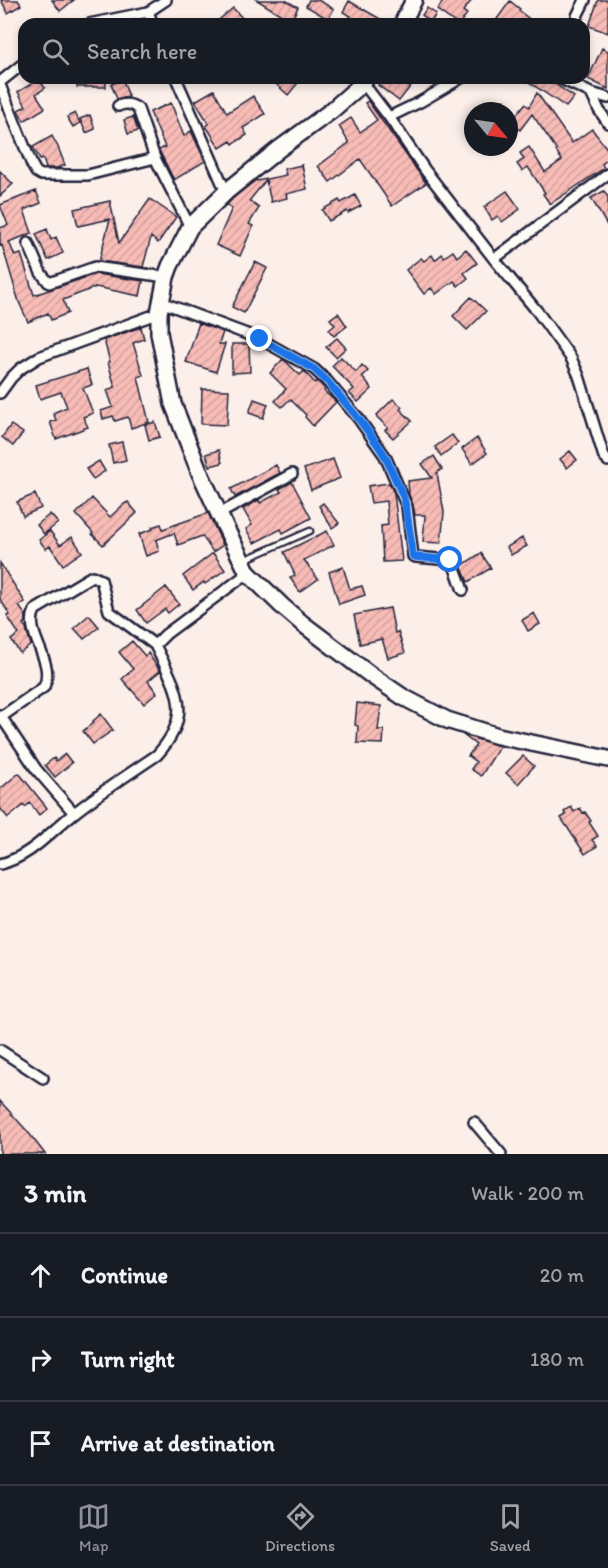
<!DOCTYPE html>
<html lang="en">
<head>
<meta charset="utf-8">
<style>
	:root { --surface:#171b24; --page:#20242c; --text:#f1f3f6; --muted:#9ea1a6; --line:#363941; --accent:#8c9099 }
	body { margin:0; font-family:Itim,sans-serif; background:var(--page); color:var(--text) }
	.compass { position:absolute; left:464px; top:102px; width:54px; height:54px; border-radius:50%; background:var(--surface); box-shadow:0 3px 9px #0003; rotate:119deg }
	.stop { position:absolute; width:18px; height:18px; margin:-14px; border:4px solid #1a73e8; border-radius:50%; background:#fff }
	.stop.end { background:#1a73e8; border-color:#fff; box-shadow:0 2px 6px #0008 }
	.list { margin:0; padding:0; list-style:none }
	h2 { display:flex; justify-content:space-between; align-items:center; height:78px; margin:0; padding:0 24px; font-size:26px }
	h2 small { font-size:20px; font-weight:400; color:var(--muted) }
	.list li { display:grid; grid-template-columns:39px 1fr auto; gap:18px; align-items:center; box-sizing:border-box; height:84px; padding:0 24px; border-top:2px solid var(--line) }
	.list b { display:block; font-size:22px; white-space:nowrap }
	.list em { font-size:20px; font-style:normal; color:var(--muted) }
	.icon { flex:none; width:33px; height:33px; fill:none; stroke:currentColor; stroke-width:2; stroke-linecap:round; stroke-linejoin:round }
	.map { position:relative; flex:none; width:608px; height:1154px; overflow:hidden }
	.search { position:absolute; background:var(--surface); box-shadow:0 3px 9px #0003; left:18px; right:18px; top:18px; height:66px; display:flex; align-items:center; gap:15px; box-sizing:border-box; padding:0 21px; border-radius:18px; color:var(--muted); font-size:22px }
	.sheet { height:330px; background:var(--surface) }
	nav { display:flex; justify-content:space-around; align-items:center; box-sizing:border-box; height:84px; border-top:2px solid var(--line); background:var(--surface); font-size:16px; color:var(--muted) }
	nav a { display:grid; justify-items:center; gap:3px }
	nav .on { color:var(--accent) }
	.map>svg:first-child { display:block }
	.building { fill:url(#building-hatch); stroke:#22223b; stroke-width:1.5 }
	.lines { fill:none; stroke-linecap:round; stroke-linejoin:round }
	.service-casing { stroke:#22223b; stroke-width:9 }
	.minor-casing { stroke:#22223b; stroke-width:14 }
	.trunk-casing { stroke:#22223b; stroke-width:20 }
	.service { stroke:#fdfcf7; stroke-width:4.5 }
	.minor { stroke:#fdfcf7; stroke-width:9 }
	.trunk { stroke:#fdfcf7; stroke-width:15 }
	.route { stroke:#1a73e8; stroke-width:8 }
</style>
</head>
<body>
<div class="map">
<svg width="608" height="1154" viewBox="0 0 608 1154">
	<defs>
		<pattern id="building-hatch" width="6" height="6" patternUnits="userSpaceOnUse" patternTransform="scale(1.5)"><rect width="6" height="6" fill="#f8bcb7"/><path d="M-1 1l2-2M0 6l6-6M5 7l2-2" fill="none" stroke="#d4a19e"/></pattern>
	</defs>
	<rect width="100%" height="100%" fill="#fcefea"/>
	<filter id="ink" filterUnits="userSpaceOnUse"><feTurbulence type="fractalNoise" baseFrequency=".0167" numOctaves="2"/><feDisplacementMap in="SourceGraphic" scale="12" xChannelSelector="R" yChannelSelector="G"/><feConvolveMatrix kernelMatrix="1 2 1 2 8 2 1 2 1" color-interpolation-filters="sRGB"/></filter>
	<g filter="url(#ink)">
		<path class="building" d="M1 0H18L21 5 8 13Z
			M52 0H74L60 11Z
			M257 0H285L298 7 291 21Z
			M309 0H318L334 9 328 19 306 6Z
			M444 0H472L463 11 467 14 459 24H457L437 10Z
			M598 0H608V33L589 26Z
			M349 1 389 24H346L351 16 343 12Z
			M510 1 520 9 519 11 536 24H503L497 19Z
			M233 8 243 19 237 24H214Z
			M427 8 436 14 431 22 422 15Z
			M602 48 608 51V89L588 79Z
			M77 78H106V87H77Z
			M281 78H302L288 95 276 84Z
			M383 78H417L399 101 378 85Z
			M523 78H542L551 84 552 82 574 97 566 107Z
			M39 79 45 88 36 94 45 108 24 121 18 110 26 106 18 92Z
			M123 80 129 97 117 99 111 84Z
			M214 90 227 113 253 96 265 114 243 128 247 135 233 144 231 141 220 148 206 126 209 124 195 101Z
			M537 93 572 143 592 129 608 150V159L602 164 604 168 550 204 543 194 545 193 528 167 522 171 517 164 524 159 520 153 529 147 545 172 562 160 556 151 557 150 532 114 520 130 510 122 525 104 529 107Z
			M368 101 426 183 392 206 360 159 330 182 318 166 349 143 339 126 351 118 360 132 377 120 365 103Z
			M171 103 184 136 191 131 205 161 174 180 159 150 165 147 150 112Z
			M75 113 80 123 73 127 67 117Z
			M90 115 95 129 86 133 80 119Z
			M133 117 138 131 128 134 124 120Z
			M52 136 58 147 65 165 57 168H46L43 159 40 160 33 147Z
			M302 165 307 189 286 194 287 198 271 202 266 180 249 201 259 208 249 224 253 226 240 256 216 245 232 208 227 205 232 199 256 180 257 181 286 175 284 169Z
			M0 171 13 184 0 196Z
			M36 191 41 203 24 210 32 233 9 242 15 256 21 254 34 295 96 274 143 281 140 296 96 287 63 300 68 313 51 320 48 313 28 322 19 302 2 245 0 246V228L8 225 0 205Z
			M507 191 520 209 502 222 498 216 492 220 484 207Z
			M604 191 608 197V227L591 198Z
			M355 195 361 206 348 213 347 211 329 221 322 210 339 200 341 203Z
			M150 199 176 217 158 243 151 237 143 267 99 261 110 219 78 226 74 209 110 201 119 243Z
			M47 229 51 240 56 237 63 253 48 260 36 234Z
			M466 249 477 263 464 273 468 278 458 286 454 281 436 294 431 288 424 294 406 270 421 258 424 261 432 255 435 260 442 254 444 257 453 251 457 257Z
			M255 262 267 268 244 313 232 307Z
			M471 297 486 311 467 330 453 316Z
			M338 313 347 326 334 336 329 330 335 325 330 319Z
			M199 323 223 332 219 344H225L216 372 186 362Z
			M141 327 144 339 133 343 143 375 138 377 149 422 131 428 128 417 115 421 113 416 103 419 101 411 113 407 107 390 115 387 108 362H110L104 340Z
			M337 338 346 348 336 357 326 347Z
			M232 344H249L250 372 232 373Z
			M341 357 356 372 362 365 368 371 362 377 372 389 358 402 349 393 354 389 332 366Z
			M283 359 300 375 304 371 315 383 317 381 325 389 324 391 336 402 313 426 305 417 306 415 290 399 282 407 275 401 286 389 270 373Z
			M87 369 92 385 83 388 93 413 83 417 88 427 56 439 50 422 56 420 53 413 67 407 61 392 40 399 36 385Z
			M202 389 229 390 227 425 201 424Z
			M254 399 268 404 263 418 249 413Z
			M393 399 402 407 400 409 412 421 393 438 385 430 388 428 376 416Z
			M155 422 160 437 149 440 145 425Z
			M11 425 23 433 13 446 2 437Z
			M452 435 458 443 441 456 435 447Z
			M477 438 487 453 472 464 462 449Z
			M122 442 126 460 113 463 109 445Z
			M219 450 222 463 210 466 206 454Z
			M570 451 577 460 567 468 560 459Z
			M434 456 442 469 437 473 444 512 441 543 423 542 425 515H415L413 505 409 495 408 481 432 478 422 464Z
			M333 459 340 478 311 490 304 469Z
			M99 461 105 471 93 479 86 469Z
			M276 465 280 473 235 497 231 489Z
			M292 482 311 518 283 533 281 529 254 543 246 529 252 525 243 509 259 500 260 503 281 492 279 489Z
			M389 483 394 493 402 561 383 562 381 526 388 525 386 501 371 503 368 486Z
			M35 494 41 508 23 516 17 502Z
			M92 498 110 517 124 504 128 502 137 513 103 545 92 534 93 533 76 514Z
			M323 503 339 523 332 528 319 506Z
			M208 513 223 545 213 552 202 536 178 545 174 533 156 540 159 551 146 556 139 534 153 529 152 527 161 524 163 529Z
			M50 514 58 523 44 534 37 525Z
			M50 531 60 545 72 537 82 552 63 565 50 546 46 549 39 540Z
			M327 531 334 545 304 560 318 579 300 592 290 578 295 575 284 552Z
			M522 538 527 546 511 555 507 547Z
			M213 553 225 570 205 584 204 582 193 590 183 576Z
			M481 553 491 568 468 582 461 566Z
			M0 563 25 602 19 606 26 616V622L23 624 26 628 31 645 20 653 11 640 19 634 7 616 10 615 0 599Z
			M343 567 350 589 362 586 365 595 339 604 329 572Z
			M166 587 179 604 168 613 165 609 146 623 137 610Z
			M390 608 395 633 398 632 405 653 388 658 382 639 360 644 354 615Z
			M534 613 540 624 528 631 522 620Z
			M89 615 99 627 84 639 74 628Z
			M132 641 145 656 148 653 160 671 148 681 157 693 144 704 122 679 133 669 119 652Z
			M357 703 381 706 378 730H384L383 744 357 743 358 726 355 725Z
			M101 714 113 730 93 744 83 731 94 722 93 721Z
			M463 735 500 746 481 776 471 769 476 762 468 756 476 745Z
			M65 754 72 763 55 777 45 765 54 758 56 761Z
			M523 756 534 766 518 784 506 773Z
			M19 773 47 808 39 815 30 803 25 807 24 805 8 818 0 808V789Z
			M571 807 574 812 580 808 583 813 585 812 591 821 589 822 598 836 592 840 597 846 585 854 561 818 566 815 564 812Z
			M0 1101 28 1132 45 1154H0Z"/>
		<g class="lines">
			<g class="service-casing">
				<path id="service" d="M244 560 310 531"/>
			</g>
			<g class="minor-casing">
				<path id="minor" d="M148 12 153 24
					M577 16 585 0
					M89 24 148 12 166 0
					M176 78 226 192
					M559 78 591 93 608 98
					M0 82 24 63
					M363 83 389 117 425 170 494 259 537 311 571 358 579 376 604 457 608 461
					M0 85 32 165 36 172 41 175H88L155 158
					M591 93 599 110 608 123
					M118 106C125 103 131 103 138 109L155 158 190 227
					M389 117 420 102 461 78
					M28 243 41 273 49 283 95 267 166 277
					M494 259 608 174
					M161 302 260 339 314 369 327 381 358 418 385 456 407 507 413 556 416 557 450 560C455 564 460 583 463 590
					M0 393 11 378 20 369 39 357 159 313
					M219 514 292 474
					M0 715 36 769 74 813
					M1 717 44 687C56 660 23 634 35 610L92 576 101 580 109 611 155 645
					M0 864C30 857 49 833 73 814 99 793 129 774 157 755 195 713 176 689 155 645L166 634 248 573
					M0 1050 43 1078
					M474 1122 501 1154"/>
			</g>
			<g class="trunk-casing">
				<path id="trunk" d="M402 24 414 0
					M366 78 363 83 331 111 279 149 226 192 190 227 170 266 166 277 159 313V333L173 404 200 473 219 514 248 573 282 606 303 624 372 676 403 697 447 720 498 736 608 759"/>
			</g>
			<use href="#service" class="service"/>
			<use href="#minor" class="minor"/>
			<use href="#trunk" class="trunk"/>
		</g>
	</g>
	<g class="lines" filter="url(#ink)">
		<path class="route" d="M260 339 314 369 327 381 358 418 378 445 385 456 403 496 406 507 413 556 416 557 450 560"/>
	</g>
</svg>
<svg class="compass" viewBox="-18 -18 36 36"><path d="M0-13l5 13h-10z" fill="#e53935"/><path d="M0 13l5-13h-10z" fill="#9ea1a6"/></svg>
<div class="stop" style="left:450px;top:560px"></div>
<div class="stop end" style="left:260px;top:339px"></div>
<div class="search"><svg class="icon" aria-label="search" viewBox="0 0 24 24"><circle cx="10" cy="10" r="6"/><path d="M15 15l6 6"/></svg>Search here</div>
</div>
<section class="sheet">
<h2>3 min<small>Walk · 200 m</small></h2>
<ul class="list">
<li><svg class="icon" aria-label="ahead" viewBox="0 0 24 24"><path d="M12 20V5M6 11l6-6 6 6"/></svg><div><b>Continue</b></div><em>20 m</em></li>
<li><svg class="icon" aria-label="right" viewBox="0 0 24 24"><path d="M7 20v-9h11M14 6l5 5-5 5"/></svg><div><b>Turn right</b></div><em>180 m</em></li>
<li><svg class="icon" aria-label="arrive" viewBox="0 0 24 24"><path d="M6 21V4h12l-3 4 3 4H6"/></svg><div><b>Arrive at destination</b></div></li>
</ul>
</section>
<nav>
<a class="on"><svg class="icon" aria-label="map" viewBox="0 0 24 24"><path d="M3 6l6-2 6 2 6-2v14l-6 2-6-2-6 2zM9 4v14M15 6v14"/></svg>Map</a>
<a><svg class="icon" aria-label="directions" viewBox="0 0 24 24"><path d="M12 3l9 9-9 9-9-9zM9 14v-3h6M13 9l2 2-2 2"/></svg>Directions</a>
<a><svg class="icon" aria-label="saved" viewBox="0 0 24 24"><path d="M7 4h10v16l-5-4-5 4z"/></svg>Saved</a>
</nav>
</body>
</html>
